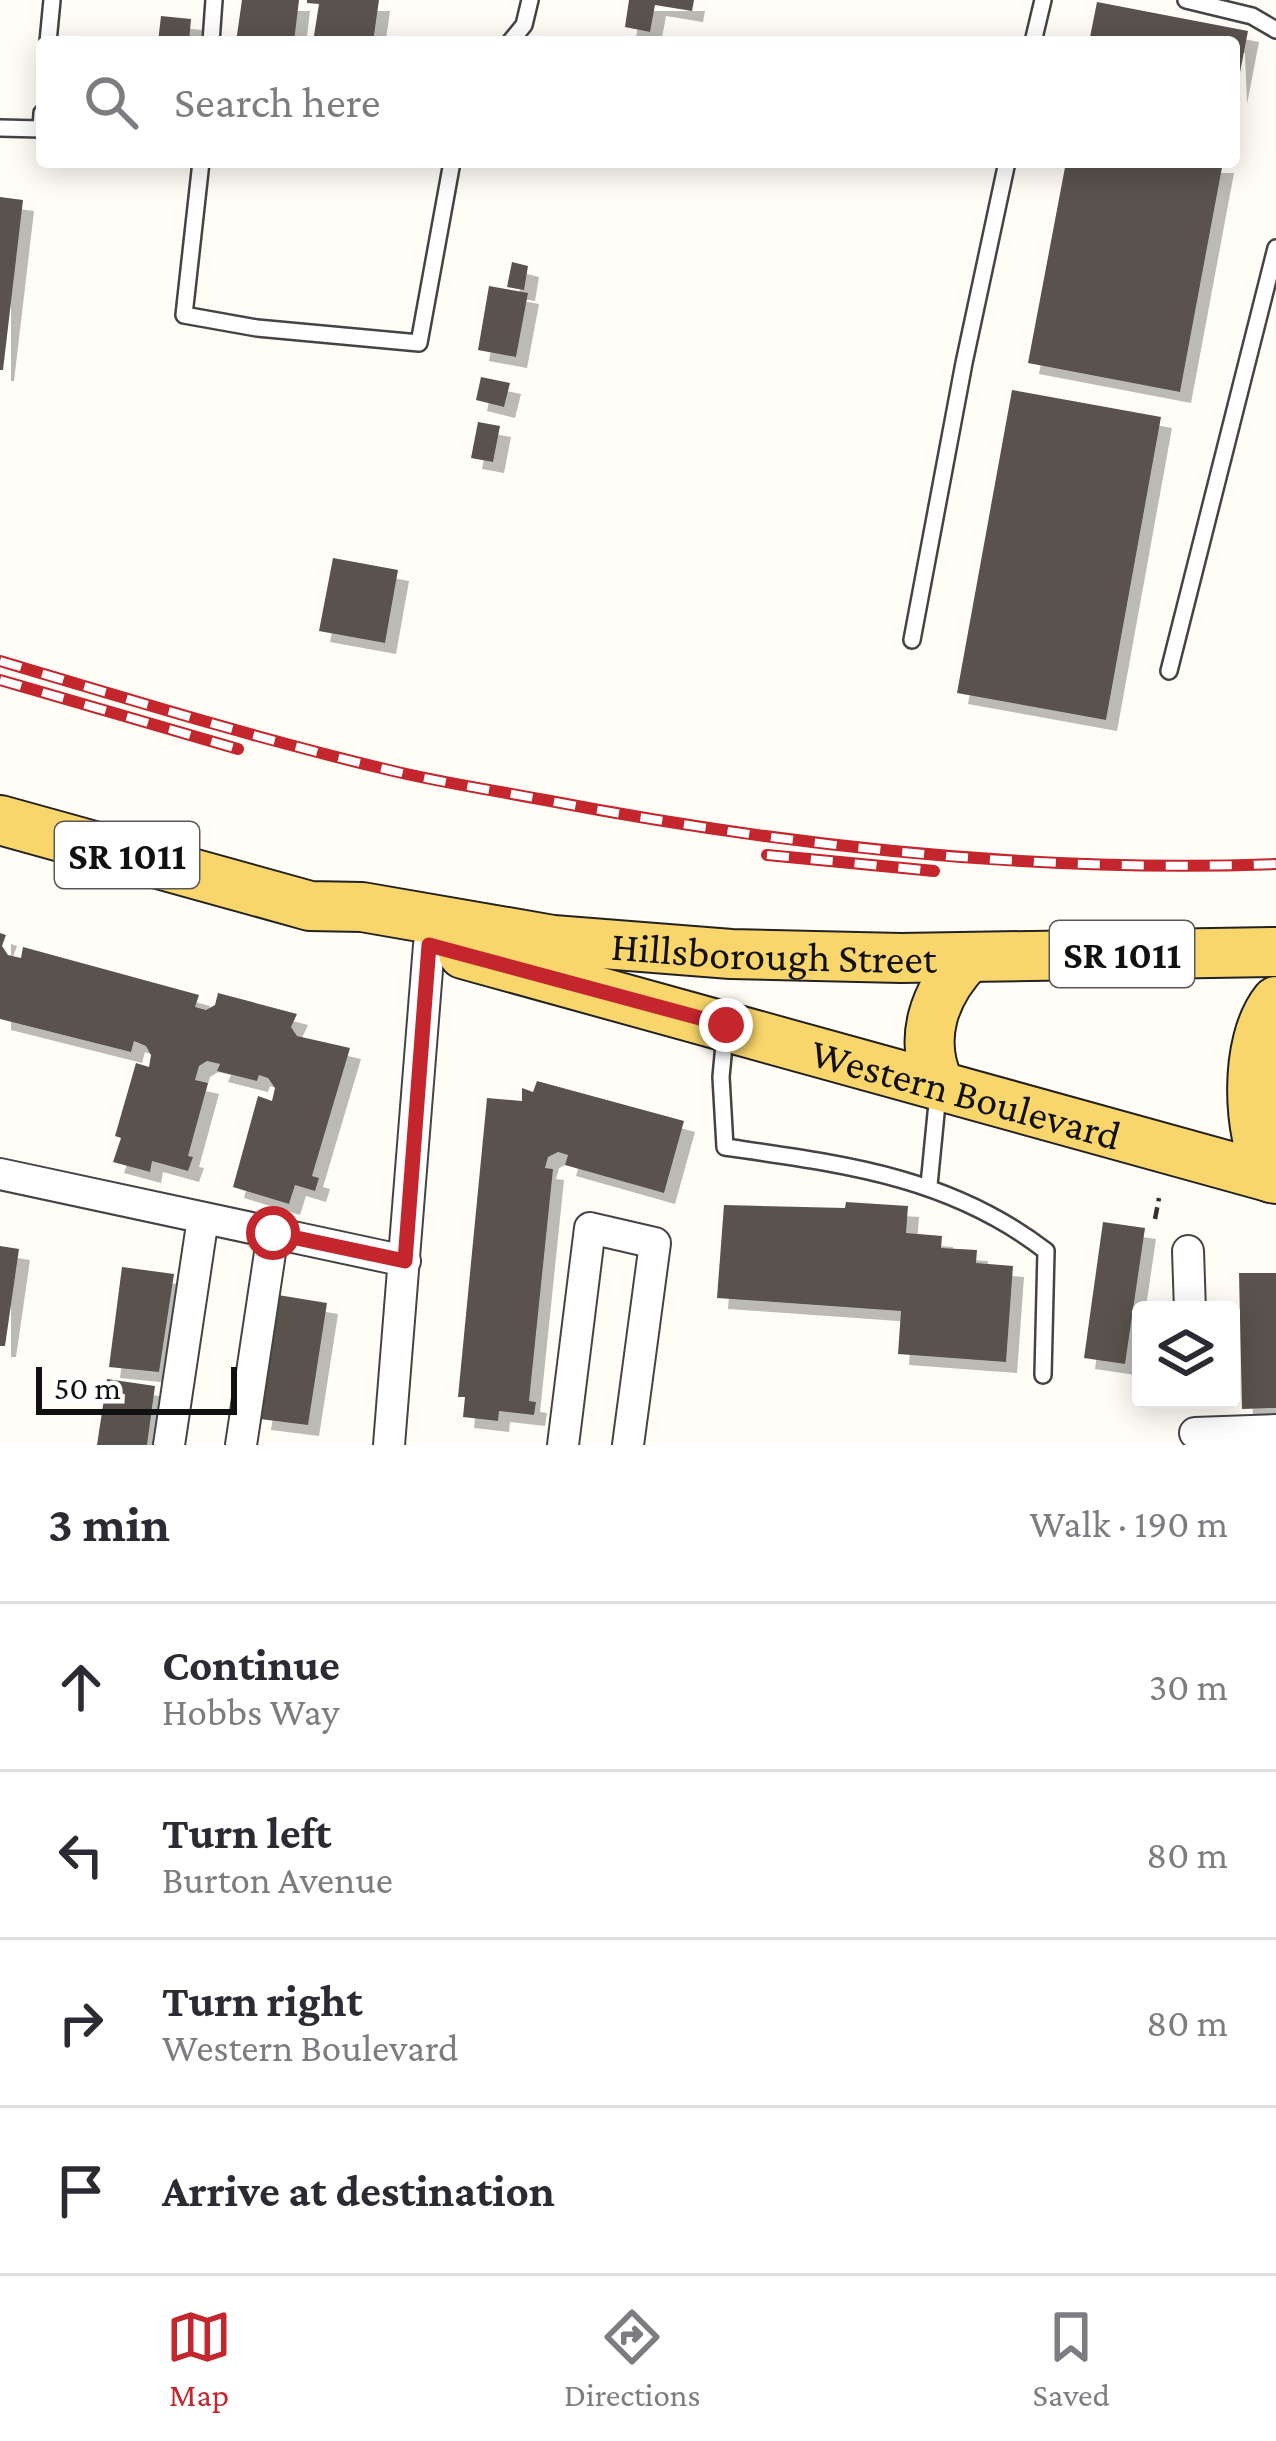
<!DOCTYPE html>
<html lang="en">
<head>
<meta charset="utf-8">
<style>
	:root { --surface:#fff; --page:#f7f7f7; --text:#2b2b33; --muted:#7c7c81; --line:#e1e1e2; --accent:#c4262e }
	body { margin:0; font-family:"Crimson Pro",serif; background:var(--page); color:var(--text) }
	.controls { position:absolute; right:36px; bottom:36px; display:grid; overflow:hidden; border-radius:12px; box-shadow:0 6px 30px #0003 }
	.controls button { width:108px; height:108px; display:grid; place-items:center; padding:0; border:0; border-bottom:3px solid var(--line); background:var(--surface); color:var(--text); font:60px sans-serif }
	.scale { position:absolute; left:36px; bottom:30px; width:201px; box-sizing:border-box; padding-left:12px; border:6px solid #111; border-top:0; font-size:33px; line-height:42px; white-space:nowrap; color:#111; -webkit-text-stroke:9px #fff; paint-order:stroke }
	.stop { position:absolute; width:36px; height:36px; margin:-27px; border:9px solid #c4262e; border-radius:50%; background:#fff }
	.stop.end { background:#c4262e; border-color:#fff; box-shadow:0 3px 12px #0008 }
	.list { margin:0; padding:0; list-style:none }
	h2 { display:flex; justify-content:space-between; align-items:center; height:156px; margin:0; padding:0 48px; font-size:51px }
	h2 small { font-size:39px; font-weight:400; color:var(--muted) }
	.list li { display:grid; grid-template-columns:78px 1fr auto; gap:36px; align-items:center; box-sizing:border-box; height:168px; padding:0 48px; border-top:3px solid var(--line) }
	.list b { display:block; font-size:45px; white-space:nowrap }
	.list p { margin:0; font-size:39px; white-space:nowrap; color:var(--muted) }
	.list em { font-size:39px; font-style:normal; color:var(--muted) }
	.icon { flex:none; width:66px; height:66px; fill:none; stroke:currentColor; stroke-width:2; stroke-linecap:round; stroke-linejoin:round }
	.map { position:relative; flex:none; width:1276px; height:1445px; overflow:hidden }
	.search { position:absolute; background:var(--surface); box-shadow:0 6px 30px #0003; left:36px; right:36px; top:36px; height:132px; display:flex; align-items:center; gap:30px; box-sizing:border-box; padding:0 42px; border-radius:12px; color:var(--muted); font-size:45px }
	.sheet { height:828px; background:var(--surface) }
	nav { display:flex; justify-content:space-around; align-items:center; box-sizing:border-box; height:168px; border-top:3px solid var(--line); background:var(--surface); font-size:33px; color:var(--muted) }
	nav a { display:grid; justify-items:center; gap:6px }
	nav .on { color:var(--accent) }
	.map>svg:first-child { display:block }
	.building { fill:#5a524d; filter:url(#shadow) }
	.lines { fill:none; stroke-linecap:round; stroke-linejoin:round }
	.lane-casing { stroke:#444; stroke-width:20 }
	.street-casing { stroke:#444; stroke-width:34 }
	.primary-casing { stroke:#222; stroke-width:52 }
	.path { stroke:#333; stroke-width:4.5; stroke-dasharray:12 6; stroke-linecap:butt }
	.lane { stroke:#fff; stroke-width:15 }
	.street { stroke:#fff; stroke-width:30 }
	.primary { stroke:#f9d66b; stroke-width:48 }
	.rail-casing { stroke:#c4262e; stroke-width:12 }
	.rail { stroke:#fff; stroke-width:8; stroke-dasharray:22; stroke-linecap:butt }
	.route { stroke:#c4262e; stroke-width:15 }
	.labels { text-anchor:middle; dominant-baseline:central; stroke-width:12; stroke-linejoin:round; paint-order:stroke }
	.shield { fill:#fff; stroke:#585858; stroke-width:3 }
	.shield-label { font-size:39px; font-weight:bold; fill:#111 }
	.street-label { font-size:42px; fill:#111; stroke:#fff }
</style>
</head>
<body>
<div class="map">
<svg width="1276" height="1445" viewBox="0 0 1276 1445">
	<defs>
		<filter id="shadow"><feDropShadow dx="11" dy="11" stdDeviation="0" flood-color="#0004"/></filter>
	</defs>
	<rect width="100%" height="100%" fill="#fffdf5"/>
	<path class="building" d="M242 0H299L294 42H236Z
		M307 0H379L373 42H313L319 4 307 3Z
		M629 0H694L692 11 655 5 650 32 625 27Z
		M1097 2 1248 31 1236 93 1234 42H1089Z
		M161 16 191 19 189 42H158Z
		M1066 162H1223L1180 392 1028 363Z
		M0 197 23 200 3 370H0Z
		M512 262 528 266 524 290 507 287Z
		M489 286 528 293 516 357 478 350Z
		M481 377 510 383 504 407 476 400Z
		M1012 390 1161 417 1106 720 957 693Z
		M478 422 500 426 493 462 471 458Z
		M333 558 398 570 385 643 319 631Z
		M0 933 6 935 2 946 8 955 21 958 23 947 199 995 195 1007 206 1010 215 1005 218 993 297 1014 291 1027 297 1036 350 1048 312 1176 319 1178 315 1191 295 1185 289 1204 233 1187 258 1096 272 1101 275 1088 268 1078 259 1075 257 1081 217 1071 220 1064 207 1061 199 1066 195 1080 208 1083 188 1156 193 1157 188 1171 152 1161 150 1172 113 1162 121 1138 115 1136 136 1063 149 1067 151 1055 146 1046 134 1041 131 1052 0 1019Z
		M537 1081 684 1121 664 1193 565 1165 568 1155 558 1152 548 1157 545 1168 553 1169 529 1401 536 1402 534 1415 499 1411 498 1421 463 1417 465 1397H458L487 1098 522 1101V1088L533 1092Z
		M846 1202 908 1206 906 1233 942 1236 941 1248 977 1250 976 1263 1013 1266 1006 1362 898 1354 901 1311 717 1298 724 1205 845 1208Z
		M1103 1222 1145 1228 1125 1364 1084 1358Z
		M0 1246 19 1249 5 1346H0Z
		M122 1267 174 1274 159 1372 109 1367Z
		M1239 1273H1276V1408L1242 1409Z
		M278 1295 327 1303 308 1425 260 1419Z
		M107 1379 155 1386 147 1445H97Z"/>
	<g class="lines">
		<g class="lane-casing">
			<path id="lane" d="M1186 0 1252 16 1276 30
				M48 42 52 0
				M211 42 214 0
				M510 42 524 25 530 0
				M1033 42 1043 0
				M0 128 41 129 42 113
				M201 162 184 315 257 328 419 343 452 162
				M912 640 964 363 1007 162
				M1169 671 1276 248
				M725 1034 721 1077 725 1147C842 1164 949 1176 1046 1251L1043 1375
				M929 1185 938 1093"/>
		</g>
		<g class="street-casing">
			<path id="street" d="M0 1174 405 1261
				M1188 1251 1190 1310
				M1195 1433 1276 1430
				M169 1445 203 1218
				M241 1445 273 1233
				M389 1445 429 945
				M563 1445 590 1228 655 1243 628 1445"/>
		</g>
		<g class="primary-casing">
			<g id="primary">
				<path id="s1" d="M0 820 310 906 362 907 553 940 731 954 901 958 1276 952"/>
				<path id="s2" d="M463 954 1276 1179"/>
				<path d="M939 1084C918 1038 934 993 968 958"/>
				<path d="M1271 1178C1247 1135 1243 1042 1276 1001"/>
			</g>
		</g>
		<path class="path" d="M1155 1219 1159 1198"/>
		<use href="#lane" class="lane"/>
		<use href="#street" class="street"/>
		<use href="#primary" class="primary"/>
		<g class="rail-casing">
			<path id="rail" d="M0 661C128 699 255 738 385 769 437 782 492 790 545 800 785 846 1031 873 1276 864
				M0 680 238 749
				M767 855 934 871"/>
		</g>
		<use href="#rail" class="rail"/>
	</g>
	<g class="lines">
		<path class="route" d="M273 1233 405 1261 429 945 726 1025"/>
	</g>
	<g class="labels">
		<g class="shield">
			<rect x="55" y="822" width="144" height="66" rx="9"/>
			<rect x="1050" y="921" width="144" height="66" rx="9"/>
		</g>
		<g class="shield-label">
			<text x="127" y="855">SR 1011</text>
			<text x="1122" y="954">SR 1011</text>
		</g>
		<g class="street-label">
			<text stroke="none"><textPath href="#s1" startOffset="789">Hillsborough Street</textPath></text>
			<text stroke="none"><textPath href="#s2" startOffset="522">Western Boulevard</textPath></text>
		</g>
	</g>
</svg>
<div class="controls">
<button><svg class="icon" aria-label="layers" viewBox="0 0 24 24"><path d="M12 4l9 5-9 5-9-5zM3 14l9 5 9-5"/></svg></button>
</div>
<div class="scale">50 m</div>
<div class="stop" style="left:273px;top:1233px"></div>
<div class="stop end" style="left:726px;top:1025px"></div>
<div class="search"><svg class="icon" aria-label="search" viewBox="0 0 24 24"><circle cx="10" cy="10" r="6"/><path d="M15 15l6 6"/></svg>Search here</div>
</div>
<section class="sheet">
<h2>3 min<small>Walk · 190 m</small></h2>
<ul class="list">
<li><svg class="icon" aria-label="ahead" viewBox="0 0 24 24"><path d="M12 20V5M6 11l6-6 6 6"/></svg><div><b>Continue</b><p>Hobbs Way</p></div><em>30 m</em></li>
<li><svg class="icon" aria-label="left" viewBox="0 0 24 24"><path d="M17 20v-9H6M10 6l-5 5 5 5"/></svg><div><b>Turn left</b><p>Burton Avenue</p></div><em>80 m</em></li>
<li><svg class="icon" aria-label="right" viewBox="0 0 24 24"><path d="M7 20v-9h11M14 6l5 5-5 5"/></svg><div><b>Turn right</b><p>Western Boulevard</p></div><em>80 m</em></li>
<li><svg class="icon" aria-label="arrive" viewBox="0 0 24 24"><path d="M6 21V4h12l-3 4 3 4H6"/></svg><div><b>Arrive at destination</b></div></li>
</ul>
</section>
<nav>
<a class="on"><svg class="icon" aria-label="map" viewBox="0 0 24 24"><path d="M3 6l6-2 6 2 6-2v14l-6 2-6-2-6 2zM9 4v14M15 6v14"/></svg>Map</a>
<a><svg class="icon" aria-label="directions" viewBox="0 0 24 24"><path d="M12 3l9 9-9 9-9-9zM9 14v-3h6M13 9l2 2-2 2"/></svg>Directions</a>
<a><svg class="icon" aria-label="saved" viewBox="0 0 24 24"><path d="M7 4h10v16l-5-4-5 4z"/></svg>Saved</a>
</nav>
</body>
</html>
